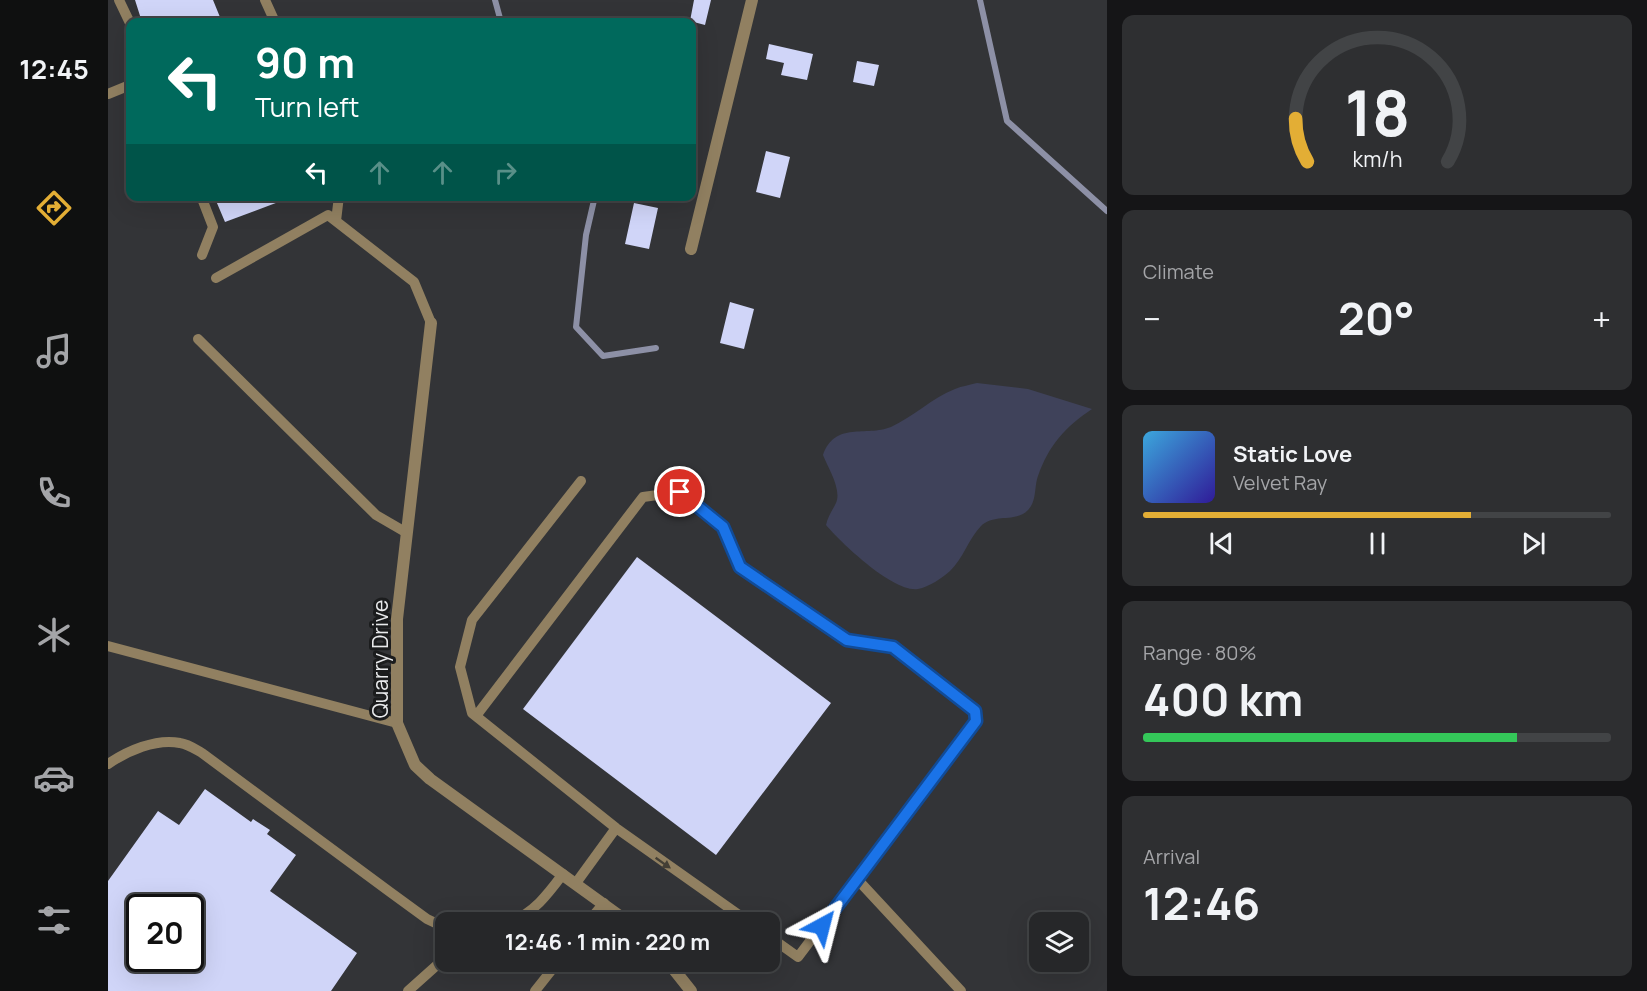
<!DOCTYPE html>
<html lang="en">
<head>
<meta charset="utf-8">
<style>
  body { margin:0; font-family:Manrope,sans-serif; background:#2e2f31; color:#f1f3f6; height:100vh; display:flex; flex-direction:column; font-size:22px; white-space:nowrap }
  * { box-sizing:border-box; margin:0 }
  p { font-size:20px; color:#a4a5a8 }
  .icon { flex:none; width:33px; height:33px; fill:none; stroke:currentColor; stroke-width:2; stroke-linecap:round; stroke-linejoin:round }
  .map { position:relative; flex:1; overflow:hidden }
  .details { display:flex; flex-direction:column; gap:15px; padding:15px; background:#151517; width:540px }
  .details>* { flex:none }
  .guide { position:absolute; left:18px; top:18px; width:570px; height:183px; border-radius:12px; box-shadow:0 6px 24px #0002,0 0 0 2px #424446; background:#00695c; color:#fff; overflow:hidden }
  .controls { position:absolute; left:921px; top:912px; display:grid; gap:12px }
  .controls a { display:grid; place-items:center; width:60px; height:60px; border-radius:12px; background:#262729; box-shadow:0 6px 24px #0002,0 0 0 2px #424446; font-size:30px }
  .speed { position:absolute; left:18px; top:894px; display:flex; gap:12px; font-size:30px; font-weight:700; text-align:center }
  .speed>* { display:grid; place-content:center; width:78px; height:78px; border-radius:50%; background:#262729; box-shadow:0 6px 24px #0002,0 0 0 2px #424446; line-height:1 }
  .speed .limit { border:3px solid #111; border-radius:9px; background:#fff; color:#111 }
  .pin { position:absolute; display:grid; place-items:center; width:51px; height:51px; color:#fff; margin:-26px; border:3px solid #fff; border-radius:50%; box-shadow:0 2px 6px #0007 }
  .me { position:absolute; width:66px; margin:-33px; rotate:38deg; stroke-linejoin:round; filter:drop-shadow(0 0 4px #0008) }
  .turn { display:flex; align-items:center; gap:21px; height:126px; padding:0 30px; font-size:27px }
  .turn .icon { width:78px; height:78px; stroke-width:2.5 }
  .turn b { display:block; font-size:42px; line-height:51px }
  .lanes { display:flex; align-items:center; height:57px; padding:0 30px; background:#0003; justify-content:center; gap:30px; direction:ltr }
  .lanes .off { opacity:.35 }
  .big { font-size:45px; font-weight:700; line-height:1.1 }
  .details .card { flex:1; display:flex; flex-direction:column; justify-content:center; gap:9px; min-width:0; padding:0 21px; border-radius:12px; background:#2e2f31 }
  .details .dial { align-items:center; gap:0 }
  .dial svg { height:156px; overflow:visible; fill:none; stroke:#424446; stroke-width:7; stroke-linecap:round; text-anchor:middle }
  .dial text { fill:#f1f3f6; stroke:none }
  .song { display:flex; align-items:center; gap:18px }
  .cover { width:72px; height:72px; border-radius:9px; background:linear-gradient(135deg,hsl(200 70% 55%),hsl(250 70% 35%)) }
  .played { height:6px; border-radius:3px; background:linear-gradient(90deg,#e3ae35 70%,#424446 70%) }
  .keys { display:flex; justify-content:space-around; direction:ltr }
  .heat { display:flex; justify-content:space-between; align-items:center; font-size:33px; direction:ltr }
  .charge { height:9px; border-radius:4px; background:linear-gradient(90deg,#34c759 80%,#424446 0) }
  .trip { position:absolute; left:327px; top:912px; width:345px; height:60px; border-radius:12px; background:#262729; box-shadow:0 6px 24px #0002,0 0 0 2px #424446; font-weight:700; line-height:60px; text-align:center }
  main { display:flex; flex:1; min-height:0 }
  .tabs { display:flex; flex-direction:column; width:108px; justify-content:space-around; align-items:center; background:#0f1010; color:#a4a5a8 }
  .tabs .icon { width:42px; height:42px }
  .tabs .on { color:#e3ae35 }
  .tabs b { font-size:27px; color:#f1f3f6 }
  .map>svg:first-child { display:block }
  .green { fill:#3f425a }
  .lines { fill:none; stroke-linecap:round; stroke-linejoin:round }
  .stream { stroke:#8d90a6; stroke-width:6 }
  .building { fill:#d0d5f8; fill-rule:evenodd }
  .lane { stroke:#918061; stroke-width:10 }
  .street { stroke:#918061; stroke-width:12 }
  .oneway { fill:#443f35 }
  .route-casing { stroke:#114b97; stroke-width:15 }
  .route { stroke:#1a73e8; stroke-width:10 }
  .labels { text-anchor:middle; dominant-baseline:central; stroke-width:6; stroke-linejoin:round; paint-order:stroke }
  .street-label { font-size:21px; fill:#e9eaec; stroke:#1b1c1d }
</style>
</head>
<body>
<main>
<nav class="tabs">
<b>12:45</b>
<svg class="icon on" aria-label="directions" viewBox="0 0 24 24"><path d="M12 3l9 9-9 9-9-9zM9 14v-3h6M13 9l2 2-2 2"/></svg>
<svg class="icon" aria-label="music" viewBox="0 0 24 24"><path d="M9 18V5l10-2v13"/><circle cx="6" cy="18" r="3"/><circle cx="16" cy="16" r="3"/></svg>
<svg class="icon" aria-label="phone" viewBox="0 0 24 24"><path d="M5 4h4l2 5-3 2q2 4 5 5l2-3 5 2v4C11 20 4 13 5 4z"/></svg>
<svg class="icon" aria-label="climate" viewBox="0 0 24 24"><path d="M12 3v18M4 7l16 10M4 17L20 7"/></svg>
<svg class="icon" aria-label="car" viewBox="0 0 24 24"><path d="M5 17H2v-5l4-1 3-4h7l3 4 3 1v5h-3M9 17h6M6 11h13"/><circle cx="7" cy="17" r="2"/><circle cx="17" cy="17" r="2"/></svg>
<svg class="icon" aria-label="filters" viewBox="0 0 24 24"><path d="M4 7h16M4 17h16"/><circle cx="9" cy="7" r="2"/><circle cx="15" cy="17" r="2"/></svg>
</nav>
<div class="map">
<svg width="999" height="991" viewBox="0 0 999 991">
  <rect width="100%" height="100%" fill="#333437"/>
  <path class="green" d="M 869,383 L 920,389 L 984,409 C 957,427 941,445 930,476 C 926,487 929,501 920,510 C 908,523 886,513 873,526 C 861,538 855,559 842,571 C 834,578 821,587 810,589 C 786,593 733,543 718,525 C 720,516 724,511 728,503 C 734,489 720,468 715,455 C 727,421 758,437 783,427 C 805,417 824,398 847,389 C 854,386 862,385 869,383 Z"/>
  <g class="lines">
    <path class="stream" d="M 387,0 L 393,22
      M 872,0 L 899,121 L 999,211
      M 487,196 L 478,235 L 468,327 L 495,356 L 548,348"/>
  </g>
  <path class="building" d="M 27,0 L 105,0 L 114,22 L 34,22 Z
    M 586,0 L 603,0 L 597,25 L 582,21 Z
    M 661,44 L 705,54 L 699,80 L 673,75 L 676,63 L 658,59 Z
    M 749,61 L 771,65 L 766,86 L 745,82 Z
    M 658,151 L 682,157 L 672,198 L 648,192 Z
    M 106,196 L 181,196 L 181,198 L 117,222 Z
    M 526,203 L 550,208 L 541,249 L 517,244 Z
    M 622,302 L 646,309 L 636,349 L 612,343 Z
    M 529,557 L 723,703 L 608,855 L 415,709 Z
    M 97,789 L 143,822 L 145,819 L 162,830 L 159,834 L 188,855 L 162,891 L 249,953 L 223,991 L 0,991 L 0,881 L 50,811 L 71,825 ZM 32,908 L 82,908 L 82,958 L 32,958 Z"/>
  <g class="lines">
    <path class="lane" d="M 11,0 L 22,23
      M 157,0 L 167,22
      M 0,94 L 22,85
      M 93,196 L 105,227 L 94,255
      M 228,221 L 231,196
      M 108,278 L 220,215 L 306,282 L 323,323
      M 90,339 L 268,515 L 299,533
      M 473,481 L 364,620 L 352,667 L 364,713 L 508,828 L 641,922
      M 0,646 L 289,723
      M 368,716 L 535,497 L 572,492 L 615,527 L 632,567 L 739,640 L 785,647 L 867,711 L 868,721 L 690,957 L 662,937
      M 0,764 C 19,751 48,738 72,743 C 80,744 87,749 94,753 L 282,892 L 319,919 L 338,928
      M 750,880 L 853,991
      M 468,883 L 508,828
      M 402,922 C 426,913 440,894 455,874
      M 480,922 L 496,903
      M 300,991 L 338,957
      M 427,991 L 450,962"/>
    <path class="street" d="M 583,249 L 644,0
      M 323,323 L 289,619 L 289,723 L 307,765 L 322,779 L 520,922
      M 560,962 L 583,991"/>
  </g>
  <defs><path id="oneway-solid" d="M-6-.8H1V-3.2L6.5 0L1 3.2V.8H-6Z" transform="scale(1.5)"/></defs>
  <use class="oneway" href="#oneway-solid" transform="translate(555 863) rotate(35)"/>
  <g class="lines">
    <g class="route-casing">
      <path id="route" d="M 572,492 L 615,527 L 632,567 L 739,640 L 785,647 L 867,711 L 868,721 L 714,926"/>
    </g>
    <use href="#route" class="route"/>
  </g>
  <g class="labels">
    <g class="street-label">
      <text transform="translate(272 659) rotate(-90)">Quarry Drive</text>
    </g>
  </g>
</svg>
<div class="controls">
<a><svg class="icon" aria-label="layers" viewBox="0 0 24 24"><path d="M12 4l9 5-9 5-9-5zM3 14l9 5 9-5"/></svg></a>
</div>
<div class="speed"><div class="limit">20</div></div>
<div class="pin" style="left:572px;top:492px;background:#d93025"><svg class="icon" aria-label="arrive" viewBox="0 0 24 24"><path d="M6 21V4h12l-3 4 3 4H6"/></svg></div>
<svg class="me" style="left:714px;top:926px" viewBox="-20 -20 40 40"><path d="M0-17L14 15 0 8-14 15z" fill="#1a73e8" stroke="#fff" stroke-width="4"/></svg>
<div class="trip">12:46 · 1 min · 220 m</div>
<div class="guide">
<div class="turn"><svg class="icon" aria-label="left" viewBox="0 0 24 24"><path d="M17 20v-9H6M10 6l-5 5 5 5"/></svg><div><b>90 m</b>Turn left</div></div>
<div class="lanes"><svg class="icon" aria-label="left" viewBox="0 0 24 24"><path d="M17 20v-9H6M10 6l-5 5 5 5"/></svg><svg class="icon off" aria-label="ahead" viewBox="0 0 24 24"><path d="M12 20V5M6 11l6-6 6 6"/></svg><svg class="icon off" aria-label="ahead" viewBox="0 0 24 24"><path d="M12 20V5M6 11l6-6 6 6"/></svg><svg class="icon off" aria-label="right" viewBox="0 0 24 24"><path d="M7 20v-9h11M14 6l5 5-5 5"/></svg></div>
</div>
</div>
<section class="details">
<div class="card dial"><svg viewBox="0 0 100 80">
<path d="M14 69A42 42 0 1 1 86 69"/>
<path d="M14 69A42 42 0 0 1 8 47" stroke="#e3ae35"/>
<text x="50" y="56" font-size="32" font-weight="700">18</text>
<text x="50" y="72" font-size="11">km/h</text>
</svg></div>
<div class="card"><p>Climate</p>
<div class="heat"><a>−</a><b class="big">20°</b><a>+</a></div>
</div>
<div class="card">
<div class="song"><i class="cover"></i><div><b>Static Love</b><p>Velvet Ray</p></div></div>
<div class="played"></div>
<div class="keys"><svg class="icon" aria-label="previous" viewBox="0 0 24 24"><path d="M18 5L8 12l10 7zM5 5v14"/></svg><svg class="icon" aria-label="pause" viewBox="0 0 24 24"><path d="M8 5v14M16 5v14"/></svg><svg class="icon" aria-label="next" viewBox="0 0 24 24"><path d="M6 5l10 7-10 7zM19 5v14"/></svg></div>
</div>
<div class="card"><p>Range · 80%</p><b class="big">400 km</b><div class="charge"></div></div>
<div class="card"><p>Arrival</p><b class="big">12:46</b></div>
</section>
</main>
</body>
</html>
